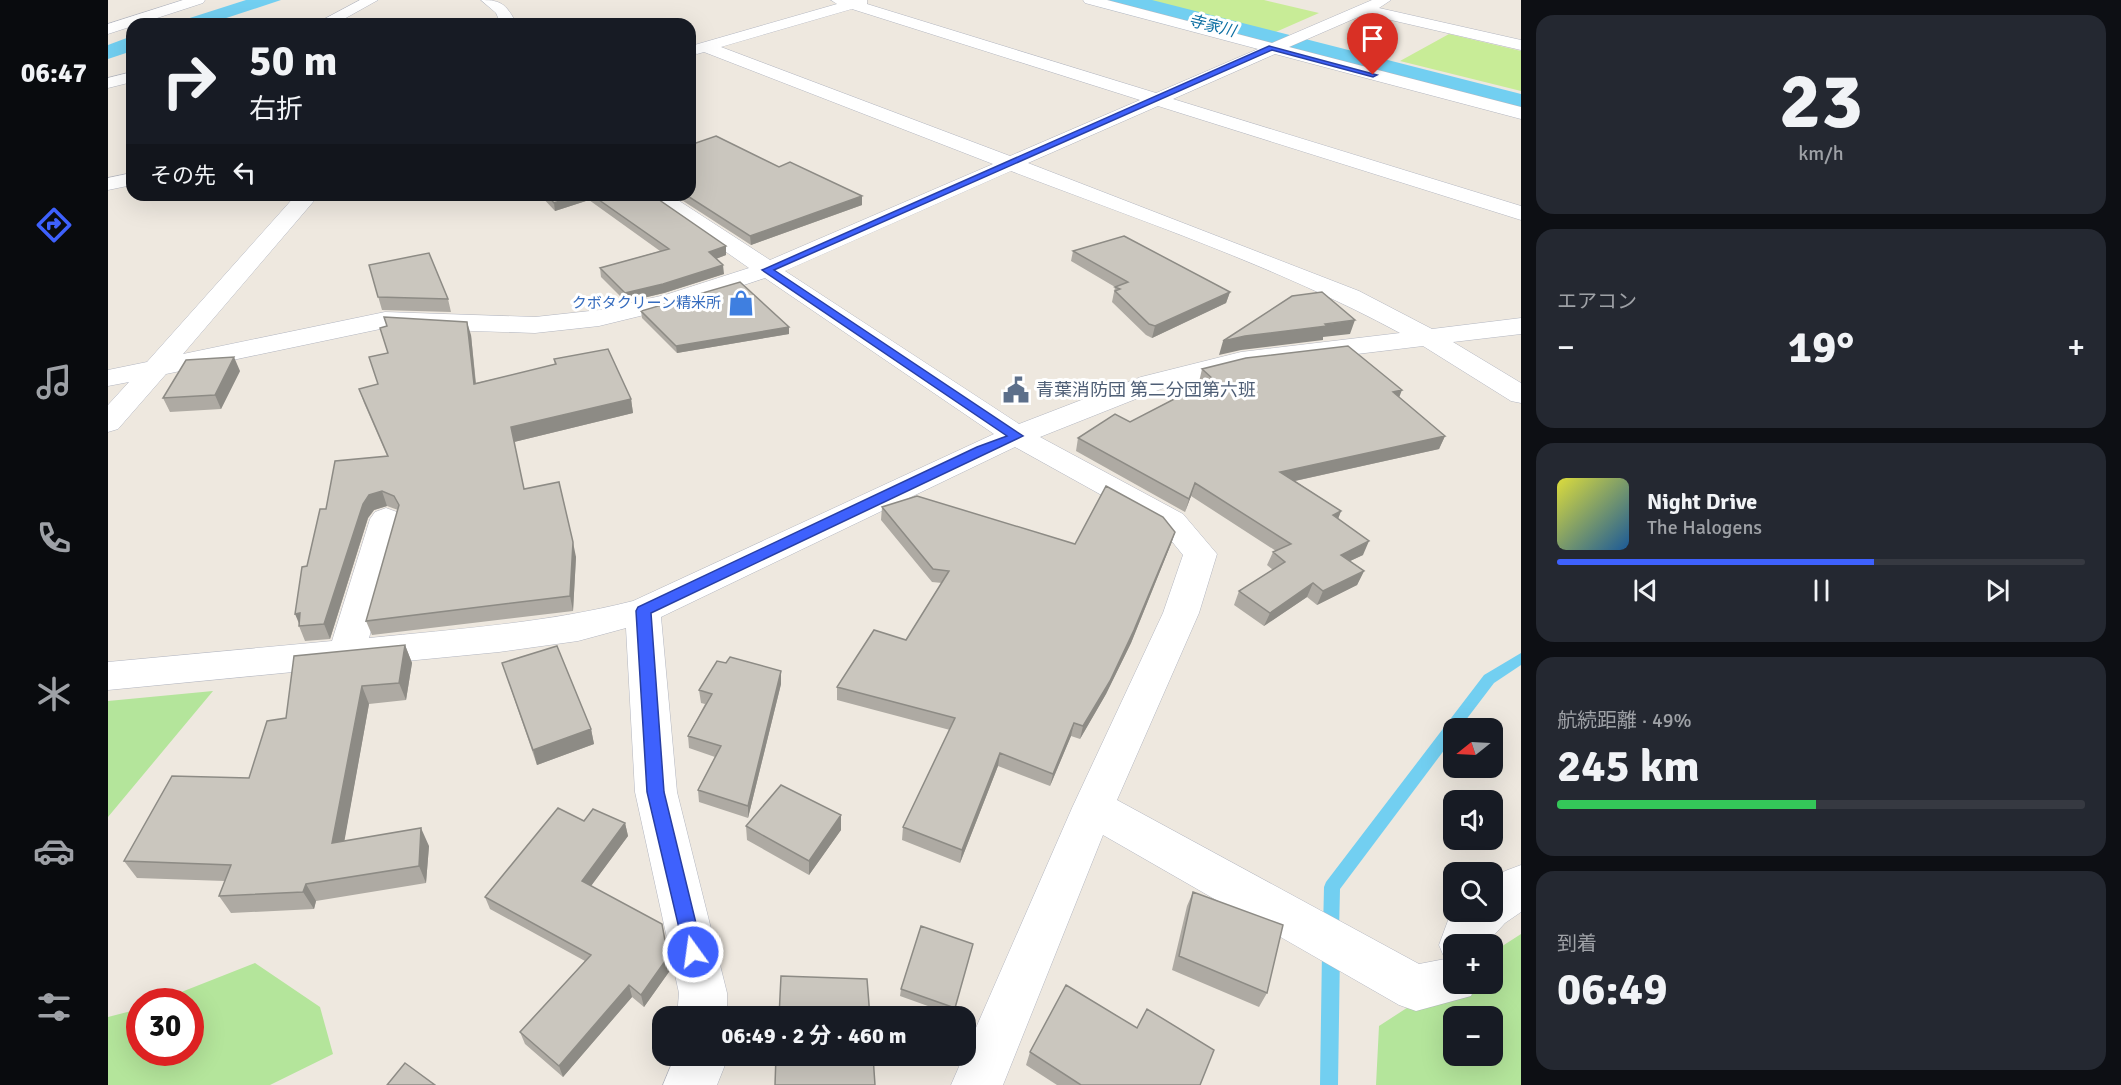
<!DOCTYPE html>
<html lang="ja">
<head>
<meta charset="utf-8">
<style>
  body { margin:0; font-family:Signika,"Noto Sans JP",sans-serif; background:#242831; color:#f1f3f6; height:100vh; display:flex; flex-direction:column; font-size:22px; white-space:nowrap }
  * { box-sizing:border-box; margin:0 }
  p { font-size:20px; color:#9ea1a6 }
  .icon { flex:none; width:33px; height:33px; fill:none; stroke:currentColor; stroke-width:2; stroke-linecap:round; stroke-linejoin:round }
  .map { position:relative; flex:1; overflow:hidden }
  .details { display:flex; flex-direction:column; gap:15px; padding:15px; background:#0d0f14; width:600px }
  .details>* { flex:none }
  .guide { position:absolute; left:18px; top:18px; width:570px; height:183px; border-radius:18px; box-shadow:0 6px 24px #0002; background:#171b24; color:#f1f3f6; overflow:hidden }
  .needle { width:39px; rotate:252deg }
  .controls { position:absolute; left:1335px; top:718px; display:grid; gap:12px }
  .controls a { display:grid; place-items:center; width:60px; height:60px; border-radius:12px; background:#171b24; box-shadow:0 6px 24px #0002; font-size:30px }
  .speed { position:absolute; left:18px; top:988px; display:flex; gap:12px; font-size:30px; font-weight:700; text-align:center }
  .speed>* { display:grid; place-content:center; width:78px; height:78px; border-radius:50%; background:#171b24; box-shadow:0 6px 24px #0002; line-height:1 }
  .speed .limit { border:9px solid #d22; background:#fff; color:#111 }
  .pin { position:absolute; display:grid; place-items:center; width:51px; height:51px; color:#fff; margin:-62px -26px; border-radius:50% 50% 50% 0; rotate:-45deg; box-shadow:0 0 6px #0007 }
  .pin .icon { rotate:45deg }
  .me { position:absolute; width:66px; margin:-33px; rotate:346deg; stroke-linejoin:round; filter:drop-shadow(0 0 4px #0008) }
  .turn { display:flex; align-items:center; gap:21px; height:126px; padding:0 24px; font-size:27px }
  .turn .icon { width:78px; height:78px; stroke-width:2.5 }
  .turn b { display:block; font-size:42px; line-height:51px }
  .then { display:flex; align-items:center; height:57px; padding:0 24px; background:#0003; gap:12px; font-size:22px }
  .big { font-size:45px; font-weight:700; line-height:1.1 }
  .details .widget { flex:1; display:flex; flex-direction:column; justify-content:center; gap:9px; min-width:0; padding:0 21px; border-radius:18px; background:#242831 }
  .details .dial { align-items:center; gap:0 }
  .dial b { font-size:78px; line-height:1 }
  .song { display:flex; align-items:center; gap:18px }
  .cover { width:72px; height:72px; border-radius:9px; background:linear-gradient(135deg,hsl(60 70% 55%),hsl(210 70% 35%)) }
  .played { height:6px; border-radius:3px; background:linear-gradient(90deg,#3e61fd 60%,#363941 60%) }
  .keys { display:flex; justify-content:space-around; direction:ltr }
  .heat { display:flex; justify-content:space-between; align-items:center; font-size:33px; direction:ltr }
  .charge { height:9px; border-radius:4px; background:linear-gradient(90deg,#34c759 49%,#363941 0) }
  .trip { position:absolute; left:544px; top:1006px; width:324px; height:60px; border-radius:18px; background:#171b24; box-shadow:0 6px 24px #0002; font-weight:700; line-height:60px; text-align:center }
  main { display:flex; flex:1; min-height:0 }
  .dock { display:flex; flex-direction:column; width:108px; justify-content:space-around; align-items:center; background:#090b0e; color:#9ea1a6 }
  .dock .icon { width:42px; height:42px }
  .dock .active { color:#3e61fd }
  .dock b { font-size:27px; color:#f1f3f6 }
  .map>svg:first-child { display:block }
  .green { fill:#b4e59b; fill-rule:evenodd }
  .pitch { fill:#c8ec97 }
  .water { fill:#72cff1 }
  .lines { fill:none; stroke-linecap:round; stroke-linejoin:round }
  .stream { fill:#72cff1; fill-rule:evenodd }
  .river { fill:#72cff1; fill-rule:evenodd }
  .minor-casing { stroke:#b3b6c0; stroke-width:1 }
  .minor { fill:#fff; fill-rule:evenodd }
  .wall { fill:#aeaaa3 }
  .shaded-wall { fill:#8d8b85 }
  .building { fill:#cac6be; stroke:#8d8b85; stroke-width:1.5 }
  .route { fill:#3e61fd; stroke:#283fa4; stroke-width:1.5 }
  .labels { text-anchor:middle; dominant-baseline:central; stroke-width:6; stroke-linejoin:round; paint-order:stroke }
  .far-shop-label { font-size:15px; fill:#366cbe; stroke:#fff; text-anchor:end }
  .far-water-label { font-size:16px; font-style:italic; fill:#0b6ea2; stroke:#fff }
  .service-label { font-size:18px; fill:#4e5e75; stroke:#fff; text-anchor:start }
</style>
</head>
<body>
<main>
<nav class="dock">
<b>06:47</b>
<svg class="icon active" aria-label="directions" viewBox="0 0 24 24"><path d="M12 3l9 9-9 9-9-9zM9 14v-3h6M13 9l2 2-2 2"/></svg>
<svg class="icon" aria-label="music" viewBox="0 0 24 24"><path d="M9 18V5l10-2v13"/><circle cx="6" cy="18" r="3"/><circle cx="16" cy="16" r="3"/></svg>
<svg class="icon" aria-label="phone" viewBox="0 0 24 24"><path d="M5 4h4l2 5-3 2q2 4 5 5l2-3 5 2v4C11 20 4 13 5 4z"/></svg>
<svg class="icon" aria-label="climate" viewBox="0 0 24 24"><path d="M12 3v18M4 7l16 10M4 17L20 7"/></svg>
<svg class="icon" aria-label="car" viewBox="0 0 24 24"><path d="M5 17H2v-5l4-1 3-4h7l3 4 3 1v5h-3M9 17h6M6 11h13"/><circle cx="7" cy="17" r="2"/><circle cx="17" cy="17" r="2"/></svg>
<svg class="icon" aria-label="filters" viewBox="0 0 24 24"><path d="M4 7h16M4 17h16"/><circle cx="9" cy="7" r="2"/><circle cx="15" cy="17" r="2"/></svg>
</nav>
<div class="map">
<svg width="1413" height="1085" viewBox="0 0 1413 1085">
  <rect width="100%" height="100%" fill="#eee8df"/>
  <path class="green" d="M 105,691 L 0,817 L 0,701 Z
    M 1413,934 L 1413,1085 L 1268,1085 L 1271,1026 L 1345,978 L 1346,984 L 1384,984 L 1385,952 ZM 1346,1017 L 1384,1017 L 1384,1056 L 1346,1056 Z
    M 147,963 L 212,1007 L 225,1054 L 162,1085 L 0,1085 L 0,1017 L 31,1009 L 32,1053 L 82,1053 L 82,1002 L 48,1002 Z"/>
  <path class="pitch" d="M 1025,0 L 1156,0 L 1211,13 L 1161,35 Z
    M 1341,34 L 1413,51 L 1413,91 L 1292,61 Z"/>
  <path class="water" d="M 138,0 L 173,0 L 100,24 L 63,24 Z
    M 24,36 L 24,51 L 0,59 L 0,45 Z"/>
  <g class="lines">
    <path class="stream" d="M 1413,653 L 1413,665 L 1386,683 L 1351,729 L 1346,729 L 1346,737 L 1232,889 L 1231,931 L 1229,937 L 1223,939 L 1217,937 L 1215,931 L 1216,887 L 1218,882 L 1376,675 Z
      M 1223,943 L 1229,945 L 1232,951 L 1230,1085 L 1212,1085 L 1214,951 L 1217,945 Z"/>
    <path class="river" d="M 987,0 L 1044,0 L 1413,94 L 1413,118 L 992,7 Z"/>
    <g class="minor-casing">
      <path id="minor" d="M 75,0 L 97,0 L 95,3 L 0,34 L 0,24 Z
        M 252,0 L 270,0 L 227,24 L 207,24 Z
        M 373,0 C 395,0 398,5 409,24 L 393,24 L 388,13 Z
        M 723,0 L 759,0 L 759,4 L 1048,93 L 1150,49 L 977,3 L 975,0 L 999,0 L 1164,43 L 1264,0 L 1283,0 L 1271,8 L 1413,40 L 1413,50 L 1257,14 L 1181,47 L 1413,107 L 1413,119 L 1167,54 L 1065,99 L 1413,206 L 1413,220 L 1050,106 L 920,163 L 1251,291 L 1324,329 L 1413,318 L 1413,334 L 1345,342 L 1413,383 L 1413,403 L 1403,401 L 1315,346 L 1134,368 L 1053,389 L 932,437 L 1075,514 L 1109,554 L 1091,613 L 1009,800 L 1311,964 L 1337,959 L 1331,945 L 1342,915 L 1346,912 L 1384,912 L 1384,880 L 1397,871 L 1413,865 L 1413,912 L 1397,923 L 1377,945 L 1346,945 L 1346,984 L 1368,984 L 1363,996 L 1308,1011 L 1291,1005 L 995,835 L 895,1085 L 843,1085 L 964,808 L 1055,613 L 1075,555 L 1053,528 L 907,447 L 553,617 L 569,792 L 619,993 L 619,1017 L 569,1017 L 571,993 L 527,792 L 518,628 L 470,641 L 391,652 L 0,690 L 0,662 L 224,641 L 262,519 L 267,512 L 278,508 L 289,512 L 294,519 L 261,638 C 350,629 438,623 525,601 L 886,434 L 657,278 L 573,306 L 491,326 L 427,333 L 277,328 L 58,374 L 10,429 L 0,432 L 0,405 L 21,382 L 0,386 L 0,370 L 39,362 L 188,195 L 211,195 L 75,354 L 277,312 L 427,317 L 491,310 L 557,295 L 641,268 L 537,195 L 562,195 L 662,260 L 885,164 L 596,52 L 589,54 L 582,51 L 583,46 L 729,4 ZM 744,9 L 1032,100 L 902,156 L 613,47 ZM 903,171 C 1034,221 1168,266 1292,333 L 1133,352 L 1033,377 L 911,424 L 677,271 Z
        M 24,72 L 24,82 L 0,88 L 0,78 Z
        M 24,173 L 24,185 L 0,190 L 0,178 Z
        M 567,1056 L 617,1056 L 617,1065 L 609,1085 L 555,1085 Z"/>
    </g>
    <use href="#minor" class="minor"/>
  </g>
  <path class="wall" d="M 671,167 L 754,196 L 754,205 L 643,245 L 566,195 L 582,195 Z
    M 432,195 L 544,195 L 618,246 L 618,255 L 608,259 L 616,274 L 556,293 L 518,302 L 493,277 L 492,268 L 552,251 L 481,200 L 447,211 Z
    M 965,251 L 1122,292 L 1118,303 L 1044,338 L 1038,335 L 1004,302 L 1007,287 L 963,261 Z
    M 261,265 L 340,299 L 343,312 L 274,310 Z
    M 533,311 L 681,327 L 681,334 L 569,353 L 534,318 Z
    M 363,335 L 368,383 L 447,365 L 446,359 L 523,399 L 525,413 L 406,442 L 416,488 L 468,557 L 465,611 L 264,635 L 258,621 L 290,510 L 279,506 L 266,510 L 260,518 L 222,639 L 197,641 L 191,626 L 199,566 L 218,509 L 279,456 L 256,403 L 251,389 L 270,384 L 261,357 Z
    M 1094,369 L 1291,397 L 1337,436 L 1331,449 L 1187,481 L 1233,511 L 1230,519 L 1255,555 L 1242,561 L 1256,571 L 1249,585 L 1209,605 L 1199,597 L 1156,626 L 1126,605 L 1131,591 L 1165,570 L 1159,565 L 1165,552 L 1168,551 L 1083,496 L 1077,512 L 968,451 L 970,438 L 1022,422 L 1094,384 L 1091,382 Z
    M 132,371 L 113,409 L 62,412 L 55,398 Z
    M 774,507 L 967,544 L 1067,532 L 1063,544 L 1023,643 L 998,694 L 972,739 L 963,736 L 942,786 L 890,766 L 852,863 L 794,840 L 795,827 L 842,730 L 729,700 L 729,687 L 798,640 L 834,583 L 824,582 L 773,520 Z
    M 297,645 L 304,663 L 298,700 L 261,704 L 236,841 L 321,846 L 318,883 L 208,901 L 206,909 L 123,913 L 111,896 L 117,881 L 29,878 L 16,861 L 141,778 L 178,718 Z
    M 394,663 L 483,729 L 486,744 L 429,765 Z
    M 618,663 L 673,671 L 673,684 L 640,818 L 591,802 L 590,790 L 607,757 L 581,748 L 580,736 L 597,704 L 593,703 L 591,690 Z
    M 476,821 L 517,823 L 520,836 L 483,886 L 563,969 L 536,1007 L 524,997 L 455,1077 L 417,1044 L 412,1032 L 477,961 L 382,909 L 377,897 Z
    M 638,826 L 733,830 L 701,875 L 639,840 Z
    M 1085,892 L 1159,993 L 1151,1007 L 1064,970 L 1079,906 Z
    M 863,951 L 845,1015 L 792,996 L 793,989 Z
    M 922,1052 L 1092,1085 L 949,1085 L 918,1065 Z"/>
  <path class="shaded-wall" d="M 469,195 L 480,195 L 481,200 L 447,211 L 446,203 Z
    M 754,196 L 754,205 L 643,245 L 642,236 Z
    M 618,246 L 618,255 L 602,261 L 601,252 Z
    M 615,265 L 616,274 L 556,293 L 518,302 L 517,293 Z
    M 1122,292 L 1118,303 L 1044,338 L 1047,326 Z
    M 1247,320 L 1242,334 L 1215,337 L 1215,340 L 1133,350 L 1111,355 L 1115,341 L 1137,336 Z
    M 359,322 L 363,335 L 369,398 L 366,384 Z
    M 681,327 L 681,334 L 569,353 L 568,346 Z
    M 126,357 L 132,371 L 113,409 L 107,395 Z
    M 1294,390 L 1289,403 L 1285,392 Z
    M 523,399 L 525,413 L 406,442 L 403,427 Z
    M 1337,436 L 1331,449 L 1168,485 L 1172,472 Z
    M 1087,483 L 1083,496 L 1077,512 L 1081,499 Z
    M 274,491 L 279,506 L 266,510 L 260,518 L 222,639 L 216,624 L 255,504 L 261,495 Z
    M 1233,511 L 1228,524 L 1225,515 Z
    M 1067,532 L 1063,544 L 1023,643 L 998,694 L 972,739 L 975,726 Z
    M 1261,541 L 1255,555 L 1227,568 L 1233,555 Z
    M 465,542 L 468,557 L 465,611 L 462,596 Z
    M 1256,571 L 1249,585 L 1209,605 L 1215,591 Z
    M 1205,583 L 1199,597 L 1156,626 L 1162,613 Z
    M 192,613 L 192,626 L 187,614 Z
    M 297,645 L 304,663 L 298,700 L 291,683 Z
    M 673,671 L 673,684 L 640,818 L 640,806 Z
    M 254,686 L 261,704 L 233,860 L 224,843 Z
    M 966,723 L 963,736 L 942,786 L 945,774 Z
    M 483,729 L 486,744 L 429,765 L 425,750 Z
    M 892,753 L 890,766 L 852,863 L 854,850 Z
    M 733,815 L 733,830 L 701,875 L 701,861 Z
    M 517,823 L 520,836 L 477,894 L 474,881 Z
    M 313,828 L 321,846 L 318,883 L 311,866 Z
    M 198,884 L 208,901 L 206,909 L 195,892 Z
    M 560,957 L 563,969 L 536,1007 L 533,995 Z
    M 521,985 L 524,997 L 455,1077 L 451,1066 Z"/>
  <path class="building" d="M 608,136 L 671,167 L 682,162 L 754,196 L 642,236 L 578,195 L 582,195 L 582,145 Z
    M 439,195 L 469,195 L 446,203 Z
    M 484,195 L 544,195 L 618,246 L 601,252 L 615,265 L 555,284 L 517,293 L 492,268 L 561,249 Z
    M 1016,236 L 1122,292 L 1047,326 L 1041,324 L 1007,291 L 1012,289 L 1007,287 L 1020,282 L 965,251 Z
    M 321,253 L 340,299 L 270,297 L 261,265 Z
    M 632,282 L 681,327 L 568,346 L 533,311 Z
    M 1214,292 L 1247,320 L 1217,324 L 1219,326 L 1137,336 L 1115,341 L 1184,296 Z
    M 276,317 L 359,322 L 366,384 L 448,364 L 446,359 L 500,349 L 523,399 L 403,427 L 416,489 L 451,482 L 465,542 L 462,596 L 258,621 L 291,505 L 286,496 L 274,491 L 261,495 L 255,504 L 216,624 L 191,626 L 192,613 L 187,614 L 194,567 L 199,566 L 212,509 L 218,509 L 227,461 L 280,456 L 251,389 L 270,384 L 261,357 L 280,353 L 272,328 L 279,326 Z
    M 1240,346 L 1294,390 L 1285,392 L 1337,436 L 1172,472 L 1233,511 L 1225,515 L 1261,541 L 1233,555 L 1256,571 L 1215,591 L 1205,583 L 1162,613 L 1131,591 L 1177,562 L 1165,552 L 1183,544 L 1087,483 L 1081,499 L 970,438 L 1007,414 L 1022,422 L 1105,379 L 1094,369 L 1138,358 Z
    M 126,357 L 107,395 L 55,398 L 78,360 Z
    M 998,486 L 1055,517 L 1067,532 L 1026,630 L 1002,681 L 975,726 L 966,723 L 945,774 L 892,753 L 854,850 L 795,827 L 847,718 L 729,687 L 766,630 L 798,640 L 841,571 L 825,569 L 774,507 L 809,496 L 967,544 Z
    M 297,645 L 291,683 L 254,686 L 224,843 L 313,828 L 311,866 L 198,884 L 195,892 L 111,896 L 123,865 L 16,861 L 64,776 L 141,778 L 159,721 L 178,718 L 186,656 Z
    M 449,646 L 483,729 L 425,750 L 394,663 Z
    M 622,657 L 673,671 L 640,806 L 590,790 L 613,746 L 580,736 L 604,694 L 591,690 L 609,661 L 618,663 Z
    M 673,785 L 733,815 L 701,861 L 638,826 Z
    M 450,808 L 476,821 L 485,809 L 517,823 L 474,881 L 554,924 L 560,957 L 533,995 L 521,985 L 451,1066 L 412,1032 L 483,955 L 377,897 Z
    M 1085,892 L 1175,925 L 1159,993 L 1071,956 Z
    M 813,926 L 865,944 L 847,1008 L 793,989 Z
    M 673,976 L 759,979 L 762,1017 L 671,1017 Z
    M 958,985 L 1029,1028 L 1039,1009 L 1106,1050 L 1092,1085 L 973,1085 L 922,1052 Z
    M 668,1056 L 765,1056 L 767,1085 L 667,1085 Z
    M 297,1063 L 327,1085 L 279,1085 Z"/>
  <path class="route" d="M 1161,46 L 1269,75 L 1265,77 L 1164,50 L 666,270 L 915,436 L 543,613 L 556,792 L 595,952 L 592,958 L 585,961 L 578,958 L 539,792 L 528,611 L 530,607 L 869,447 L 899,436 L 654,270 Z"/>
  <defs>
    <g id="shop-bare" transform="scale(2.07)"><path d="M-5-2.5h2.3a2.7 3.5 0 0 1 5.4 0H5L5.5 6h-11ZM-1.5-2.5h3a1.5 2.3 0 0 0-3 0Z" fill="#3f7fe0" stroke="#fff" stroke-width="2.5" paint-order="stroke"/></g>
    <g id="civic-bare" transform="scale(2.07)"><path d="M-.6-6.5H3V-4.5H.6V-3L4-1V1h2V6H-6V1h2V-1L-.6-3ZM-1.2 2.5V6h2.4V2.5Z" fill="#5c6f8a" stroke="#fff" stroke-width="2.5" paint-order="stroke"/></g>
  </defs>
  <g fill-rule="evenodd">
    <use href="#shop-bare" x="633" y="303"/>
    <use href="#civic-bare" x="908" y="390"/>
  </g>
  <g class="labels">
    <g class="far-shop-label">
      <text x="613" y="303">クボタクリーン精米所</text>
    </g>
    <g class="far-water-label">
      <text transform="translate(1104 26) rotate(14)">寺家川</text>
    </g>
    <g class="service-label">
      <text x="928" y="390">青葉消防団 第二分団第六班</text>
    </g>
  </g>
</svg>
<div class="controls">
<a><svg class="needle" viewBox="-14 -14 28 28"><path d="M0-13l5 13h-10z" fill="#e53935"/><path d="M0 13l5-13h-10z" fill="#9ea1a6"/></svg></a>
<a><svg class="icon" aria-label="sound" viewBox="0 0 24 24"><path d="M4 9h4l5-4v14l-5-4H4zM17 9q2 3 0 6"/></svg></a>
<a><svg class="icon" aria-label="search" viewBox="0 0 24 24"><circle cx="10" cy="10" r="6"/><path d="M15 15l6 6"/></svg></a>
<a>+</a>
<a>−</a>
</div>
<div class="speed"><div class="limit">30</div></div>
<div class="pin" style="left:1265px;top:75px;background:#d93025"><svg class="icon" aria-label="arrive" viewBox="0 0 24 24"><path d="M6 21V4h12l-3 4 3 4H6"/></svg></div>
<svg class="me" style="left:585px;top:952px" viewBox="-20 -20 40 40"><circle r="17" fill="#3e61fd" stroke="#fff" stroke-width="3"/><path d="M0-11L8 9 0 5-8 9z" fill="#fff"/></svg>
<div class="trip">06:49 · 2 分 · 460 m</div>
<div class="guide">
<div class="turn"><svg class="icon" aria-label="right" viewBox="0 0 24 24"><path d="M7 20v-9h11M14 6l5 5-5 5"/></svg><div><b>50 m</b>右折</div></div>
<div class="then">その先<svg class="icon" aria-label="left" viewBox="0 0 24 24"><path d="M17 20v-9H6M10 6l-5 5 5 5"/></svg></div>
</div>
</div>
<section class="details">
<div class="widget dial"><b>23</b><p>km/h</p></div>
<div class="widget"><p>エアコン</p>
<div class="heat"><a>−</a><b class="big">19°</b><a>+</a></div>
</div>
<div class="widget">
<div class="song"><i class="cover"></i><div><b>Night Drive</b><p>The Halogens</p></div></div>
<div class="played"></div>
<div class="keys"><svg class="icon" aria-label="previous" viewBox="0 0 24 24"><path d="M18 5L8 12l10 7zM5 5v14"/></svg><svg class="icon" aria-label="pause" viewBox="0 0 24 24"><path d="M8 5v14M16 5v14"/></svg><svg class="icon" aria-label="next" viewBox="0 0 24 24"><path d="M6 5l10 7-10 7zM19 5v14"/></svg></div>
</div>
<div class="widget"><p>航続距離 · 49%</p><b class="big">245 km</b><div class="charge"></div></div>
<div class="widget"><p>到着</p><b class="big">06:49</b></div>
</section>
</main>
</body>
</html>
